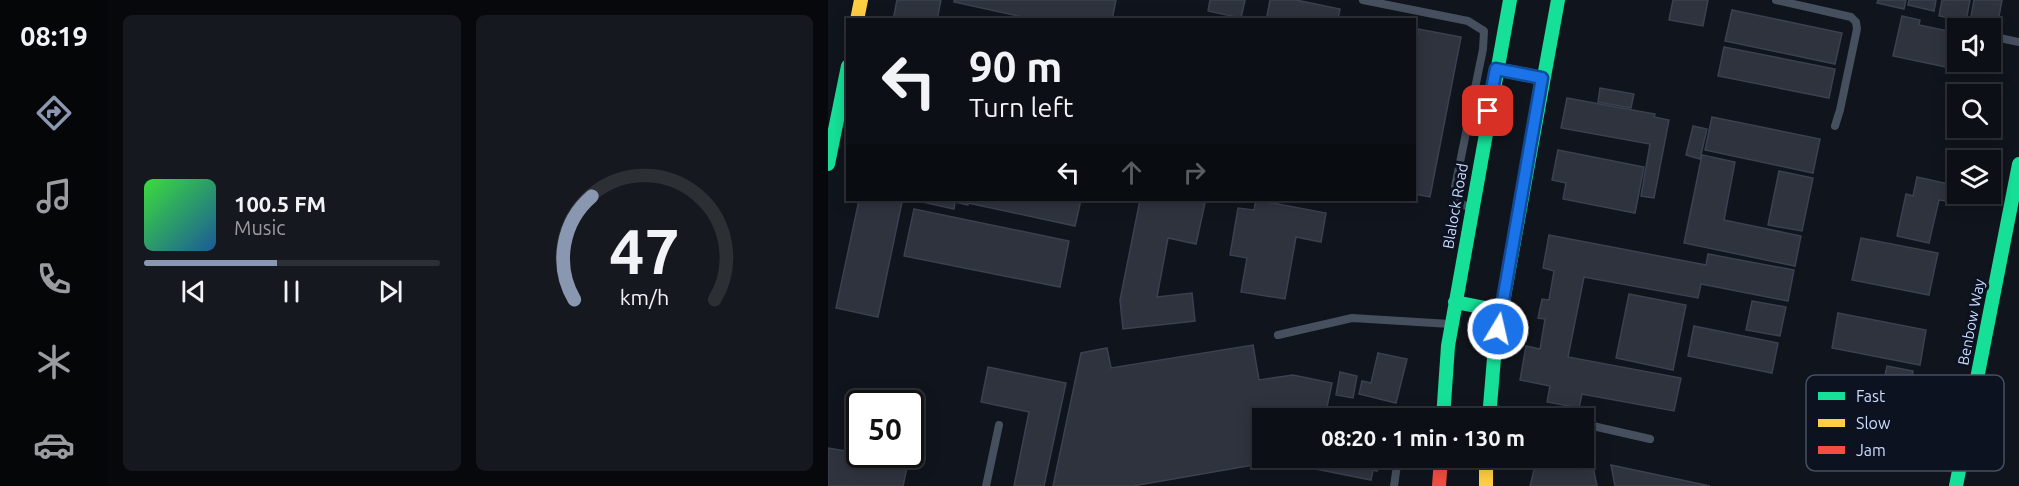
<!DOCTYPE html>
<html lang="en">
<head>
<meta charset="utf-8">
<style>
  body { margin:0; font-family:Ubuntu,sans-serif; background:#15181e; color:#f1f3f6; height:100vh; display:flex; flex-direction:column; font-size:22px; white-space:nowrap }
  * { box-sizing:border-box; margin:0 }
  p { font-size:20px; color:#9a9ca0 }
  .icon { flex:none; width:33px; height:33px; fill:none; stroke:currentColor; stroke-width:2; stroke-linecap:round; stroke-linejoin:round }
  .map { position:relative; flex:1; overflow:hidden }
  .sheet { display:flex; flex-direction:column; gap:15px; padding:15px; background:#07080c; width:720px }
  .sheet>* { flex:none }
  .top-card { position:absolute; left:18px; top:18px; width:570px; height:183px; border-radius:0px; box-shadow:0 3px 15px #0003,0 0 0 2px #2c2f34; background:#0c0f15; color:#f1f3f6; overflow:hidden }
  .buttons { position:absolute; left:1119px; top:18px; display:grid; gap:12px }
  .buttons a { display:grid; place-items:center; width:54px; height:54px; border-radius:0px; background:#0c0f15; box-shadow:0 3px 15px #0003,0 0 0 2px #2c2f34; font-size:30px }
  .speed { position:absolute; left:18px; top:390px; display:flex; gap:12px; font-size:30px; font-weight:700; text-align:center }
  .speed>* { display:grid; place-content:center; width:78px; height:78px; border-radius:50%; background:#0c0f15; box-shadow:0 3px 15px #0003,0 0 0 2px #2c2f34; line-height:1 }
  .speed .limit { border:3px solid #111; border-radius:9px; background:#fff; color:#111 }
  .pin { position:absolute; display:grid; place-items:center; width:51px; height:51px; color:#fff; margin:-26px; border-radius:12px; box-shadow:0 3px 9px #0006 }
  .me { position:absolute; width:66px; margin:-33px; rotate:9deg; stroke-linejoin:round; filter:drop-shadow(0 0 4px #0008) }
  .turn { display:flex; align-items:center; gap:21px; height:126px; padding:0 24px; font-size:27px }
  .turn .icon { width:78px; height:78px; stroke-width:2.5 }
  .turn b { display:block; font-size:42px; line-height:51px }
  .lanes { display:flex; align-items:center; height:57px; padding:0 24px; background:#0003; justify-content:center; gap:30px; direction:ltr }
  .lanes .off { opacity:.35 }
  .sheet .card { flex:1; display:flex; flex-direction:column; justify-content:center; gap:9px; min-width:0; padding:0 21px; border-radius:9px; background:#15181e }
  .sheet .dial { align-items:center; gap:0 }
  .dial svg { height:156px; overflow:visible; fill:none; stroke:#2c2f34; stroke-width:7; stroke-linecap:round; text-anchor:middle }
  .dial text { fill:#f1f3f6; stroke:none }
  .song { display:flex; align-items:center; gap:18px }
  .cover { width:72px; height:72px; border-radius:9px; background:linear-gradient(135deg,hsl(120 70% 55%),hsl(210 70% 35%)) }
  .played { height:6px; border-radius:3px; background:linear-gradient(90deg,#8a97b0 45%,#2c2f34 45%) }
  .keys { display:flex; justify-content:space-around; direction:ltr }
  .sheet .tiles { flex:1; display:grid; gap:15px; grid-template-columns:repeat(2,1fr) }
  .trip { position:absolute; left:424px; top:408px; width:342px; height:60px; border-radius:0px; background:#0c0f15; box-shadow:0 3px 15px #0003,0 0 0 2px #2c2f34; font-weight:600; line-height:60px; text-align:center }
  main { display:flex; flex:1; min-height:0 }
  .tabs { display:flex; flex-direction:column; width:108px; justify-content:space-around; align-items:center; background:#050608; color:#9a9ca0 }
  .tabs .icon { width:42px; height:42px }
  .tabs .on { color:#8a97b0 }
  .tabs b { font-size:27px; color:#f1f3f6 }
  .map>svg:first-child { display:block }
  .building { fill:#2e333e; stroke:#3a4150; stroke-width:1.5 }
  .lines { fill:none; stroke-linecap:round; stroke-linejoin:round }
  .lane { stroke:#454f5d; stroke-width:8 }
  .fast { stroke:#16e098; stroke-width:14 }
  .slow { stroke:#ffcf43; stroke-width:14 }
  .jam { stroke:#f24e42; stroke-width:14 }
  .route-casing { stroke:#114b97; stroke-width:15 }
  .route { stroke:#1a73e8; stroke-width:10 }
  .labels { text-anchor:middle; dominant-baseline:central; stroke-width:6; stroke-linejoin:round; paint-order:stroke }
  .street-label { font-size:15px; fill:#cbddff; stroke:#0c1220 }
  .key { fill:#0c1220; stroke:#454f63; stroke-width:1.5 }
  .key-label { font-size:16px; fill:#cbddff }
</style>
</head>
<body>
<main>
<nav class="tabs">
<b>08:19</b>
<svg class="icon on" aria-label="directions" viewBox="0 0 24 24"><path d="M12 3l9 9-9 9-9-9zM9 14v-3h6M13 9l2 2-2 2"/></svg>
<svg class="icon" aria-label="music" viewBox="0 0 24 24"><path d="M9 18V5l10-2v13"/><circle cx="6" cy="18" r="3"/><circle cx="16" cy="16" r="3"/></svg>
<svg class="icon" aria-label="phone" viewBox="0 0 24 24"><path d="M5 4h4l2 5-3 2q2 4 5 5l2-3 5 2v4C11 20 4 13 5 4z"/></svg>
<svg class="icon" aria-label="climate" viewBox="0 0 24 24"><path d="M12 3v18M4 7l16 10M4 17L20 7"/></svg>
<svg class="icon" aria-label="car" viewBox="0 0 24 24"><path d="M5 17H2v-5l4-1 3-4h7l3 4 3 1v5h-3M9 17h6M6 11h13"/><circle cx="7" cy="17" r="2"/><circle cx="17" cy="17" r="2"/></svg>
</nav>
<section class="sheet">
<div class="tiles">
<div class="card">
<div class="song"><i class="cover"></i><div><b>100.5 FM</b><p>Music</p></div></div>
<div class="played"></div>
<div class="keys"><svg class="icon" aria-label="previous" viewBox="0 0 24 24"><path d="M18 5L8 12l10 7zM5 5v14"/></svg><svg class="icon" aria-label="pause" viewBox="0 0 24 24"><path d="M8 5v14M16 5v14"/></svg><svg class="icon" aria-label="next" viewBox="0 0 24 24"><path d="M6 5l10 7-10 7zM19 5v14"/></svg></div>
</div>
<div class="card dial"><svg viewBox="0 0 100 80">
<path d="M14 69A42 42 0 1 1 86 69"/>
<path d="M14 69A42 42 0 0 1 23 16" stroke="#8a97b0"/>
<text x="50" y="56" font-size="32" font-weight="700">47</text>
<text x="50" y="72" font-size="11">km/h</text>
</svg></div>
</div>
</section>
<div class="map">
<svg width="1191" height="486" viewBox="0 0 1191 486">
  <rect width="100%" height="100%" fill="#10141c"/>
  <path class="building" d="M 69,0 L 113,0 L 109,20 L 65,20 Z
    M 126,0 L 288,0 L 284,20 L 208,20 L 126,2 Z
    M 382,0 L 417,0 L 413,18 L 380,11 Z
    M 442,0 L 468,0 L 512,9 L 510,20 L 454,20 L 439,16 Z
    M 845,0 L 880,0 L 875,26 L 841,20 Z
    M 1050,0 L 1078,0 L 1076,9 L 1049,3 Z
    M 1081,0 L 1108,0 L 1106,11 L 1080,5 Z
    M 1114,0 L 1142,0 L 1138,21 L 1111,16 Z
    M 1146,0 L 1174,0 L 1169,27 L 1142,22 Z
    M 904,10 L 1014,33 L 1007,64 L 897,41 Z
    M 1074,16 L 1092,20 L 1091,25 L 1130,33 L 1130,62 L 1139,62 L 1137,71 L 1065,56 Z
    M 590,29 L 633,37 L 602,197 L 586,194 L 586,33 L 590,34 Z
    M 896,47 L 1007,69 L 1001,98 L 890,76 Z
    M 772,88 L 806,94 L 803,108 L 770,102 Z
    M 739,98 L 827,114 L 826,117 L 841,120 L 826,198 L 813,196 L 822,144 L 733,128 Z
    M 884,117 L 992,139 L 985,173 L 877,150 Z
    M 865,126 L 879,129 L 872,159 L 858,155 Z
    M 730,150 L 816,167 L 807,213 L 735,199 L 738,183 L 724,180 Z
    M 874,155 L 907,162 L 896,220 L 973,236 L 967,266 L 856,243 Z
    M 951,171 L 985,178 L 974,231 L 940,225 Z
    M 1089,177 L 1121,184 L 1118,201 L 1111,200 L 1101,243 L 1069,236 L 1078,194 L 1085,196 Z
    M 31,200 L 63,200 L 74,202 L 50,317 L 8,308 Z
    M 86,200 L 253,200 L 247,226 L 140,203 L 140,205 L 127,202 L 126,209 Z
    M 312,200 L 361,200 L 377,203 L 368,244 L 340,238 L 329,297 L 364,293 L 367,321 L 295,329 L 292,300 Z
    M 428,200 L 498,213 L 493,242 L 468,237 L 457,299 L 413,292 L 419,258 L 402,255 L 410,208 L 426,210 Z
    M 86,209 L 241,241 L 232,287 L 76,256 Z
    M 721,235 L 878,265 L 880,254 L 966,270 L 960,301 L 873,284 L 870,298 L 756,277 L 740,357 L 853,378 L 846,411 L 754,394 L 751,408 L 719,402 L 722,386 L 692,380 L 698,346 L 712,349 L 717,319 L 710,318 L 714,299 L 721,300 L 726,271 L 715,268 Z
    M 1033,238 L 1110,253 L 1101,295 L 1024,280 Z
    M 801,294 L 858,305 L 845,370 L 788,358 Z
    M 924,301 L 958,307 L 952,336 L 918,330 Z
    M 1010,313 L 1098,330 L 1092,365 L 1004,348 Z
    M 866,326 L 950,343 L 944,373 L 860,356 Z
    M 425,345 L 431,380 L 465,375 L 504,383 L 499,407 L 534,414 L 535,408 L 561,413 L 560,418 L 435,418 L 435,458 L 552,458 L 549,471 L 545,470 L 543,480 L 448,461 L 305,486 L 225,486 L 253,353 L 279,348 L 283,368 Z
    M 550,353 L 579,359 L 568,403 L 531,394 L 534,381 L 543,383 Z
    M 1059,366 L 1085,371 L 1074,427 L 1048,422 Z
    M 160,367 L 238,383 L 216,486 L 186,486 L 201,412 L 153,402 Z
    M 512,372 L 529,376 L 525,398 L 508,395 Z
    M 32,439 L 32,454 L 82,454 L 75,486 L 0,486 L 0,448 L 29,453 Z
    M 709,458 L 744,458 L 764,462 L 769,486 L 702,486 Z
    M 783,465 L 882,486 L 787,486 Z"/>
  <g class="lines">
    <path class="lane" d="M 535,0 L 640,21 L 656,31 L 655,49 L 627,187 L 632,203 L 642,208
      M 948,0 L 1023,17 L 1028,22 L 1029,29 L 1012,110 L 1007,126
      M 1162,36 L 1191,42
      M 450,335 L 524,318 L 622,324
      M 664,409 L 708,414 L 730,418
      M 756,424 L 822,439
      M 158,486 L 171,425
      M 566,486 L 570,458"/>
    <path class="fast" d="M 668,69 L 714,78
      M 0,164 L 20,66
      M 627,302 L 673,311
      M 615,418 L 620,346 L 682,0
      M 661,418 L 667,346 L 730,0
      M 1128,486 L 1191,164"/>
    <path class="slow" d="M 29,20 L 33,0
      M 658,458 L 658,486"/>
    <path class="jam" d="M 611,486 L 613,458"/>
  </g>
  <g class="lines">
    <g class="route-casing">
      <path id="route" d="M 660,111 L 668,69 L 714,78 L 670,329"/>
    </g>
    <use href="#route" class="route"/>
  </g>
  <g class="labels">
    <g class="street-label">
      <text transform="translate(627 206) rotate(-80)">Blalock Road</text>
      <text transform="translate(1143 322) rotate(-79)">Benbow Way</text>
    </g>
  </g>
  <rect x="978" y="375" width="198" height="96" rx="9" class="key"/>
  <rect x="990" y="392" width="27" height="8" fill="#16e098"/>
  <rect x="990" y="419" width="27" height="8" fill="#ffcf43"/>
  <rect x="990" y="446" width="27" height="8" fill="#f24e42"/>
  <g class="key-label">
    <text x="1028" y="402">Fast</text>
    <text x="1028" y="429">Slow</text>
    <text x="1028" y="456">Jam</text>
  </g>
</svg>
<div class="buttons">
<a><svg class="icon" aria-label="sound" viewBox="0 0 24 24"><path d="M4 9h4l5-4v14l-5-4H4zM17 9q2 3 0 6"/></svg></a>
<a><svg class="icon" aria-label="search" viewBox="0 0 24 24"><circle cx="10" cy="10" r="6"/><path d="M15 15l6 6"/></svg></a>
<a><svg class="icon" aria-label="layers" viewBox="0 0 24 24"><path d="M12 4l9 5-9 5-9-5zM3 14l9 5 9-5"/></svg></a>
</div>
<div class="speed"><div class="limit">50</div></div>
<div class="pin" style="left:660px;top:111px;background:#d93025"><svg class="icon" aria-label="arrive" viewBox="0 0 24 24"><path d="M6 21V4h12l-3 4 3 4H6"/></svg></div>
<svg class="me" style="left:670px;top:329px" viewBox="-20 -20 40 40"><circle r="17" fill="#1a73e8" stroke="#fff" stroke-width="3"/><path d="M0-11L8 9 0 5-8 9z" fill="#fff"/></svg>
<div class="trip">08:20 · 1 min · 130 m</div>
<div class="top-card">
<div class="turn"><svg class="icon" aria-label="left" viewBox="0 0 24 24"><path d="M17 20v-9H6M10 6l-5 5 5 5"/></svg><div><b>90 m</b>Turn left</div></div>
<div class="lanes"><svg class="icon" aria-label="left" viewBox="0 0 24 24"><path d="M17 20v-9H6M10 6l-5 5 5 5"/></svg><svg class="icon off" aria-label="ahead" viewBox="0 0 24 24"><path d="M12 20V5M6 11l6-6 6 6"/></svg><svg class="icon off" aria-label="right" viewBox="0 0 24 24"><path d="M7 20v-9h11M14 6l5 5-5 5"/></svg></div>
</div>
</div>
</main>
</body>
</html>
